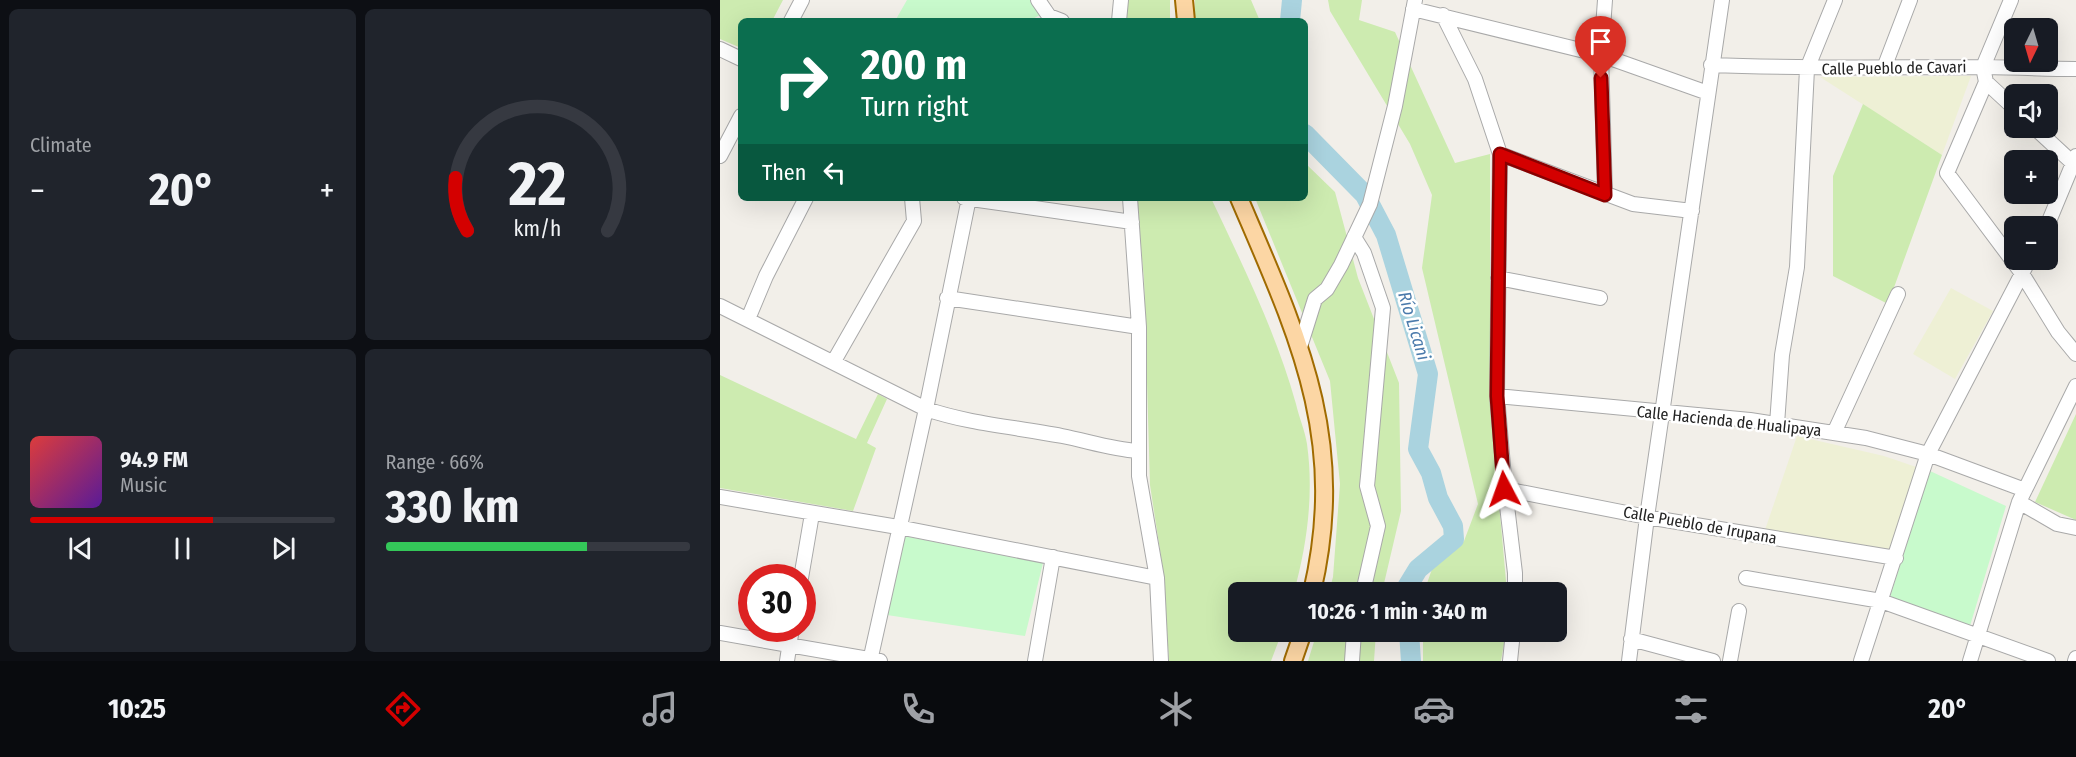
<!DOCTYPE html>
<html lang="en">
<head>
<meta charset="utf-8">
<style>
  body { margin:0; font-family:"Fira Sans Condensed",sans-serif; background:#20242c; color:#f1f3f6; height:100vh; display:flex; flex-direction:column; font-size:22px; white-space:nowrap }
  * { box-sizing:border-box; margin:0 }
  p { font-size:20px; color:#9ea1a6 }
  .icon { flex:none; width:33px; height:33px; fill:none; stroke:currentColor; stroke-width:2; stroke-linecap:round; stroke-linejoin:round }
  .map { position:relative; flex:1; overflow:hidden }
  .sheet { display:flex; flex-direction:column; gap:9px; padding:9px; background:#0d0f14; width:720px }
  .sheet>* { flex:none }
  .hud { position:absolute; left:18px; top:18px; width:570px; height:183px; border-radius:9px; box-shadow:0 6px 24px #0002; background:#0b6e4f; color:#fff; overflow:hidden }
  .needle { width:39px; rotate:185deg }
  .buttons { position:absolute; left:1284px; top:18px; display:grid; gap:12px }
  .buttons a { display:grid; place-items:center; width:54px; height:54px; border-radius:9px; background:#171b24; box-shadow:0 6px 24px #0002; font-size:30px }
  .speed { position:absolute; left:18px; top:564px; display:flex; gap:12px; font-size:30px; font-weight:700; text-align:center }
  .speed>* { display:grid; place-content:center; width:78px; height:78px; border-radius:50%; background:#171b24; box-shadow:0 6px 24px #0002; line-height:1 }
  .speed .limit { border:9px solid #d22; background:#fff; color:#111 }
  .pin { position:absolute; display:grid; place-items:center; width:51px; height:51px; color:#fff; margin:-62px -26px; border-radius:50% 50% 50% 0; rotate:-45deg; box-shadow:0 0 6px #0007 }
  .pin .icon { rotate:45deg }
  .me { position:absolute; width:66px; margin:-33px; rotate:356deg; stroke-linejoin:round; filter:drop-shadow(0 0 4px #0008) }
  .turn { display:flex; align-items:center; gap:21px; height:126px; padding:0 24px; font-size:27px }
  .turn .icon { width:78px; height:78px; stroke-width:2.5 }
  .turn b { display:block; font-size:42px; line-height:51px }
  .then { display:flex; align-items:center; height:57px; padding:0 24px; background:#0003; gap:12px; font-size:22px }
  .big { font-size:45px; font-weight:700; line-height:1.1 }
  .sheet .tile { flex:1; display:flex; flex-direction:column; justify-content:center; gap:9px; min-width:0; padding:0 21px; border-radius:9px; background:#20242c }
  .sheet .dial { align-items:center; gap:0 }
  .dial svg { height:156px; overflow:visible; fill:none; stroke:#363941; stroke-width:7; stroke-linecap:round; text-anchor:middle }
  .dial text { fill:#f1f3f6; stroke:none }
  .song { display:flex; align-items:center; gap:18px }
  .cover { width:72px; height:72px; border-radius:9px; background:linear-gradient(135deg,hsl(0 70% 55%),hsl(270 70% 35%)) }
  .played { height:6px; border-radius:3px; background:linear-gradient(90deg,#d40000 60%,#363941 60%) }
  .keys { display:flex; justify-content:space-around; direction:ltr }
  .heat { display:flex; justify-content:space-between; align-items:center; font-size:33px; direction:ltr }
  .charge { height:9px; border-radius:4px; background:linear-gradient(90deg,#34c759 66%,#363941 0) }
  .sheet .tiles { flex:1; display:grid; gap:9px; grid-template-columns:repeat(2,1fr) }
  .trip { position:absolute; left:508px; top:582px; width:339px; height:60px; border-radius:9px; background:#171b24; box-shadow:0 6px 24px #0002; font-weight:700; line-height:60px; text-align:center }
  .dock { display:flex; height:96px; justify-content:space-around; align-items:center; background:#090b0e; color:#9ea1a6 }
  .dock .icon { width:42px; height:42px }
  .dock .current { color:#d40000 }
  .dock b { font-size:27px; color:#f1f3f6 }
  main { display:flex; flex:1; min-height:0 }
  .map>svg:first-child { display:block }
  .farmland { fill:#eef0d5 }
  .grass { fill:#cdebb0 }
  .park { fill:#c8facc }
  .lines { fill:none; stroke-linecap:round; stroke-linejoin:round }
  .river { stroke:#aad3df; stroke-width:20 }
  .minor-casing { stroke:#a9a9a9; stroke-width:16 }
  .major-casing { stroke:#a06b00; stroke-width:20 }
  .minor { stroke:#fff; stroke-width:14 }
  .major { stroke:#fcd6a4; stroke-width:16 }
  .route-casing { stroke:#8a0000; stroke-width:15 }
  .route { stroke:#d40000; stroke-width:10 }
  .labels { text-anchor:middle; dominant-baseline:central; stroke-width:5; stroke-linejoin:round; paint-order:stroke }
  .street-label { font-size:16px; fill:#222; stroke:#fff }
  .water-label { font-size:18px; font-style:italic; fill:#4a7aab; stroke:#fff }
</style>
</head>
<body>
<main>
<section class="sheet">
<div class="tiles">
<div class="tile"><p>Climate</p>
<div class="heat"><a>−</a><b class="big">20°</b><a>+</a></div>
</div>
<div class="tile dial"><svg viewBox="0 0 100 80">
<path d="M14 69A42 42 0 1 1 86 69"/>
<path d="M14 69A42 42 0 0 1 8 42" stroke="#d40000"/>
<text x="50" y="56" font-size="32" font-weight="700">22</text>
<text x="50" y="72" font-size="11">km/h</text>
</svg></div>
<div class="tile">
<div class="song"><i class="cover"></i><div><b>94.9 FM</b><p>Music</p></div></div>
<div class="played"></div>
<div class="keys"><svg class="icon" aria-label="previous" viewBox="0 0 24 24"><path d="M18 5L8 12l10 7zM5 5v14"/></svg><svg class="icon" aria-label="pause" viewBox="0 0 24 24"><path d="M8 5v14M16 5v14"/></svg><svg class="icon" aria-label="next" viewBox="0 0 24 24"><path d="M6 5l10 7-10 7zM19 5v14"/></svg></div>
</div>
<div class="tile"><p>Range · 66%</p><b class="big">330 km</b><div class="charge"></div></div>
</div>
</section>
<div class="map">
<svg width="1356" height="661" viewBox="0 0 1356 661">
  <rect width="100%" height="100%" fill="#f2efe9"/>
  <path class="farmland" d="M 1251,76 L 1222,155 L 1100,77 Z
    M 1231,288 L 1273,311 L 1235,379 L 1193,354 Z
    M 1077,436 L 1164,456 L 1202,469 L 1172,550 L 1045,530 Z"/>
  <path class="grass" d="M 0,0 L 63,0 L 52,21 L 21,21 L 21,48 L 0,39 Z
    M 407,0 L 450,0 L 450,21 L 406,21 Z
    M 475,0 L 531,0 L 540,21 L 474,21 Z
    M 608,0 L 642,0 L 639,20 L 675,32 L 735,163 L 770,154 L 770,404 L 787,592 L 704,592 L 712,569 L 744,541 L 758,504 L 702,268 L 712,195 L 690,144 L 610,11 Z
    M 1143,104 L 1222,155 L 1168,304 L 1113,276 L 1113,176 Z
    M 585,163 L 615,192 L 638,278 L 679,383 L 681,511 L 662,592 L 609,592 L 613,577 L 620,484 L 610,381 L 535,198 L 585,198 Z
    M 416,198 L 491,198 C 523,266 556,332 576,404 C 579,417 585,431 587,444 C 594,494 587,545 574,592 L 519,592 L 519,632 L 562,632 L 551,661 L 449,661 L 443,570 L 430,485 L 424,279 Z
    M 0,375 L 136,439 L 158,394 L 167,399 L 147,443 L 156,448 L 133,511 L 0,488 Z
    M 1356,414 L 1356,520 L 1315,502 Z
    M 597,632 L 656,632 L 654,661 L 588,661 Z
    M 703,632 L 786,632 L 781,661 L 703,661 Z"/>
  <path class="park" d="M 187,0 L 310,0 L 320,15 L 309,21 L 175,21 Z
    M 1210,471 L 1286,506 L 1250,626 L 1170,597 Z
    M 184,536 L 323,563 L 305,636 L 167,615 Z"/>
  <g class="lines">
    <path class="river" d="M 570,21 L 572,0
      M 585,134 L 645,195 L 666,235 L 708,374 L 698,449 L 711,473 L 718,498 L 733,526 L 734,539 L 698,569 L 684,592
      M 689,632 L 691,661"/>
    <g class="minor-casing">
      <path id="minor" d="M 318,0 L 329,16 L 342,21
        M 885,0 L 881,55 L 885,194
        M 1291,0 L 1263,67 L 1266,82 L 1227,173 L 1301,272 L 1338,332 L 1356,354
        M 693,9 L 881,55 L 988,93
        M 723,15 L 755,79 L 780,154 L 777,396 L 785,489 L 795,573 L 795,592
        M 71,21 L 82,0
        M 399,21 L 401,0
        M 0,49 L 21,59
        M 991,65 C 1081,69 1170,67 1260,67 C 1292,67 1324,69 1356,69
        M 1164,68 L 1190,0
        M 1266,82 L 1294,108
        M 1315,128 L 1356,166
        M 780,154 L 913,204 L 972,211
        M 0,156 L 21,116
        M 244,198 L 412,222
        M 410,198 L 419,327 L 419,476 L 437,578 L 441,661
        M 1327,226 L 1356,156
        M 634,237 L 644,253 L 663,308 L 648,476 L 647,486 L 658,526 L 643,592
        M 778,278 L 880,298
        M 227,298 L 419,327
        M 0,306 L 206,409 C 250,424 296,427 342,436 C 368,441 391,449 418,451
        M 28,319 L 46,276 L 86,198
        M 580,347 L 595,299 L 607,289 L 621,265 L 650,204 L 675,106 L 695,0
        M 114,361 L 194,221 L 192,198
        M 777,396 L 1030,420 L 1146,438 L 1208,454 L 1305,490
        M 1057,424 L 1062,355 L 1077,267 L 1087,69 L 1115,0
        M 1114,433 L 1178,294
        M 785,489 L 927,517 L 1176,558
        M 0,497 L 178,527 L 437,578
        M 1299,502 L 1337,524 L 1356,528
        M 81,578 L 92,514
        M 1026,578 L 1161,601 L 1328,661
        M 0,633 L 160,661
        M 911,639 L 993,661
        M 67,661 L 72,628
        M 150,661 L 206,409 L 249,198
        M 315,661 L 333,557
        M 632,661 L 634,632
        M 790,661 L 793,632
        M 909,661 L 927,517 L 1002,0
        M 1010,661 L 1019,611
        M 1141,661 L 1208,454 L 1309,260
        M 1250,661 L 1299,502 L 1356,386
        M 1355,661 L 1356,658"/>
    </g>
    <g class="major-casing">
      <path id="major" d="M 464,0 L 466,21
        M 519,198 C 578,336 628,438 592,592
        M 573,661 L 583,632"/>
    </g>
    <use href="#minor" class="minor"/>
    <use href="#major" class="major"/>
  </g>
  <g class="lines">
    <g class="route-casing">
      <path id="route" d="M 784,489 L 777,396 L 780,154 L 885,195 L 881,78"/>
    </g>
    <use href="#route" class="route"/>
  </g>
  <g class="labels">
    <g class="street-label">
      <text transform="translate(1174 68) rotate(-1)">Calle Pueblo de Cavari</text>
      <text transform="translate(1009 421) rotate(6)">Calle Hacienda de Hualipaya</text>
      <text transform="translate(980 525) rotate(10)">Calle Pueblo de Irupana</text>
    </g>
    <g class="water-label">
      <text transform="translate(694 326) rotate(73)">Río Licani</text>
    </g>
  </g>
</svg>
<div class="buttons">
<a><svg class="needle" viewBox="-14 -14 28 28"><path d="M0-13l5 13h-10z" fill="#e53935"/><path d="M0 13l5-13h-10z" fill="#9ea1a6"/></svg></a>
<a><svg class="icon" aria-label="sound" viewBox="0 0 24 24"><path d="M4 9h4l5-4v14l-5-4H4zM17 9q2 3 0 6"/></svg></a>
<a>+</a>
<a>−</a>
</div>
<div class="speed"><div class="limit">30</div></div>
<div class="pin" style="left:881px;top:78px;background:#d93025"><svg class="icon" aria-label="arrive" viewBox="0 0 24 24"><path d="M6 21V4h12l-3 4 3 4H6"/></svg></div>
<svg class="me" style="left:784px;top:489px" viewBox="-20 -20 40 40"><path d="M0-17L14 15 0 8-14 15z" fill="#d40000" stroke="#fff" stroke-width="4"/></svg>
<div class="trip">10:26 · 1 min · 340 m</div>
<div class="hud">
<div class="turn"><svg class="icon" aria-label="right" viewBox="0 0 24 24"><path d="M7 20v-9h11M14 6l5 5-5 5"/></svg><div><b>200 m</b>Turn right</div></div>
<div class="then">Then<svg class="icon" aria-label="left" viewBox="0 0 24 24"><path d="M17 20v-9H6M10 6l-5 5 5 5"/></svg></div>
</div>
</div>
</main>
<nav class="dock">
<b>10:25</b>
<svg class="icon current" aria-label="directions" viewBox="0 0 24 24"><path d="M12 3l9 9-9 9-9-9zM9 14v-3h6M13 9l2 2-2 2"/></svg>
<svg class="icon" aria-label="music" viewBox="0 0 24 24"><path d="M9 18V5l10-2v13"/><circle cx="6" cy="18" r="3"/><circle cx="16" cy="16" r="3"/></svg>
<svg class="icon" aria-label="phone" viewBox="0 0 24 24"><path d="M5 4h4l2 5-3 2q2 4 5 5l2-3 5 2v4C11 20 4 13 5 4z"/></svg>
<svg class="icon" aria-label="climate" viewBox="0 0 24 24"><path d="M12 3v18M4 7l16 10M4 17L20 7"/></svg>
<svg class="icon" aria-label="car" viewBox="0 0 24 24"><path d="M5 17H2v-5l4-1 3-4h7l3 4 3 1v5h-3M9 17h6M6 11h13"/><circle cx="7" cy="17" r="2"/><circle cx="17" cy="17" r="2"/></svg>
<svg class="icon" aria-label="filters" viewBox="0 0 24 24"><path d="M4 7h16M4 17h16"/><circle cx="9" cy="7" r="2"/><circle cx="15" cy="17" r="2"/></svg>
<b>20°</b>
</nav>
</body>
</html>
